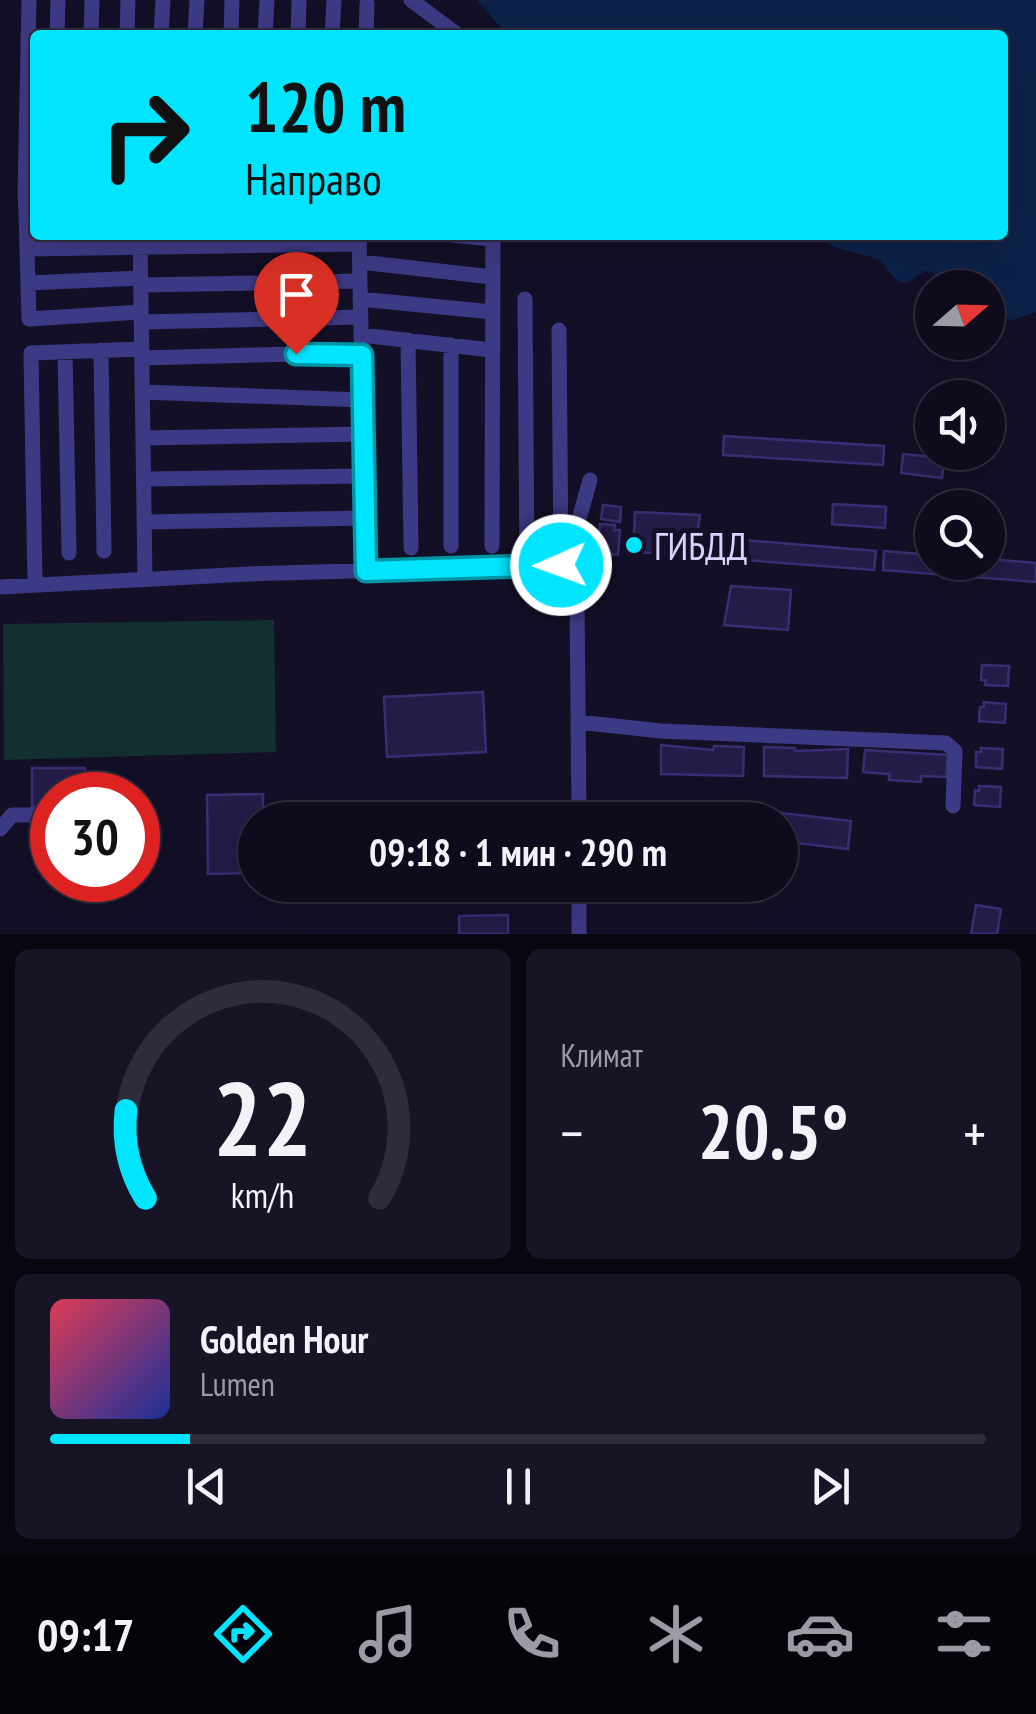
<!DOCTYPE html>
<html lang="ru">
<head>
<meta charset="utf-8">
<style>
  body { margin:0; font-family:"PT Sans Narrow",sans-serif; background:#171425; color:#f1f3f6; height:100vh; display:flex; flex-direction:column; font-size:38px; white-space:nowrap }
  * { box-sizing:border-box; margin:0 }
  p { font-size:32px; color:#9b9ba3 }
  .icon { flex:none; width:55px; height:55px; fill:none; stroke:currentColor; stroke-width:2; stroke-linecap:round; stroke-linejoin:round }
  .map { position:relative; height:934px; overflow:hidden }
  .panel { display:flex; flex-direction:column; gap:15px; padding:15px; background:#08060f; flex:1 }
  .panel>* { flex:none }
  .guide { position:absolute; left:30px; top:30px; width:978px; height:210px; border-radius:10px; box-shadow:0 10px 40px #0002,0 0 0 2px #2e2b3b; background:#00e5ff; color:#111; overflow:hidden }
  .needle { width:65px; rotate:70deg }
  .controls { position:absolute; left:915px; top:270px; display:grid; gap:20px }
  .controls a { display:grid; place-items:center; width:90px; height:90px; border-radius:50%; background:#0e0b1c; box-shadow:0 10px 40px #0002,0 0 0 2px #2e2b3b; font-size:50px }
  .speed { position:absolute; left:30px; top:772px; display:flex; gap:20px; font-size:50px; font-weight:700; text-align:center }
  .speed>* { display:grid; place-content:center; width:130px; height:130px; border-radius:50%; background:#0e0b1c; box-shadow:0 10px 40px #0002,0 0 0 2px #2e2b3b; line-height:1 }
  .speed .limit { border:15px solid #d22; background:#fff; color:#111 }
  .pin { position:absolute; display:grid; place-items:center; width:85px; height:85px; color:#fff; margin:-102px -42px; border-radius:50% 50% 50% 0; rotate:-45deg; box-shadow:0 0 10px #0007 }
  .pin .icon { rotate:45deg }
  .me { position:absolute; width:110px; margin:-55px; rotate:268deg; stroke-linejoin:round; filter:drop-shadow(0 0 8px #0008) }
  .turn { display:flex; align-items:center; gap:35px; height:210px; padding:0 50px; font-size:45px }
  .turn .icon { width:130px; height:130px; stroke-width:2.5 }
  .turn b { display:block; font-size:70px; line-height:85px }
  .big { font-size:75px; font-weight:600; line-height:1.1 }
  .panel .card { flex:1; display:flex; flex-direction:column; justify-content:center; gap:15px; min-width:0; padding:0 35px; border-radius:15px; background:#171425 }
  .panel .dial { align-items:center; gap:0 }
  .dial svg { height:260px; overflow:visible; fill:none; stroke:#2e2b3b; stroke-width:7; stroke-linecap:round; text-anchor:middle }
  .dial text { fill:#f1f3f6; stroke:none }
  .song { display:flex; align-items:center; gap:30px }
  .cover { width:120px; height:120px; border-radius:15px; background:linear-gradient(135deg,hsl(350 70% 55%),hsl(230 70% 35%)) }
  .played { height:10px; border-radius:5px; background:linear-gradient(90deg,#00e5ff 15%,#2e2b3b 15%) }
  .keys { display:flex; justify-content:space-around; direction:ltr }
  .heat { display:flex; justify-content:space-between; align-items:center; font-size:55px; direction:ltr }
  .panel .tiles { flex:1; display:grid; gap:15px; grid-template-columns:1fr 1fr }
  .card:last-child { grid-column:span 2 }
  .trip { position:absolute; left:238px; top:802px; width:560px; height:100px; border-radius:50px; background:#0e0b1c; box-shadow:0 10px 40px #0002,0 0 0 2px #2e2b3b; font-weight:600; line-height:100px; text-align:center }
  .tab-bar { display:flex; height:160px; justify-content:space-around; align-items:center; background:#06040b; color:#9b9ba3 }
  .tab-bar .icon { width:70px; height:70px }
  .tab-bar .on { color:#00e5ff }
  .tab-bar b { font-size:45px; color:#f1f3f6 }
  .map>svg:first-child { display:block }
  .green { fill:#12302f }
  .water { fill:#0c2248 }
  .building { fill:#241b47; stroke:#3b2d73; stroke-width:2.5 }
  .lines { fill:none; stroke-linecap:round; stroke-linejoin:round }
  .minor { stroke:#3d3a85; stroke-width:15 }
  .route-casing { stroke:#0095a6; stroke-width:25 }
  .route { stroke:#00e5ff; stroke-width:18 }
  .poi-dot { fill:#00e5ff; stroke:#130f26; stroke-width:4 }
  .labels { text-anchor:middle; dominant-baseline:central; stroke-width:10; stroke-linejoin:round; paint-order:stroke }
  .poi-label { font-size:38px; fill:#d9d4ff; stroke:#130f26; text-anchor:start }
</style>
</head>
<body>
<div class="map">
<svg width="1036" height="934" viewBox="0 0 1036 934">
  <rect width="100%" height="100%" fill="#130f26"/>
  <path class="green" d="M 274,620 L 276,752 L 4,760 L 3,624 Z"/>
  <path class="water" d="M 477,0 L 1036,0 L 1036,312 L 1009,321 L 998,294 L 988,291 L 988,288 L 977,287 L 925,271 L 906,284 L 895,279 L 881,260 L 834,247 L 814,235 L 1002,235 L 1002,35 L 507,35 Z"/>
  <path class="building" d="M 724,436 L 884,446 L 883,465 L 723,455 Z
    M 903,454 L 944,458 L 942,478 L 901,473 Z
    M 833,504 L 886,507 L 885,528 L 832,524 Z
    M 603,505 L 621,507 L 620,522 L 601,519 Z
    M 635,512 L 700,515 L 694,555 L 633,552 Z
    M 600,524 L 615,525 L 614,530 L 620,530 L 618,555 L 597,553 Z
    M 719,538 L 876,551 L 874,570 L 717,558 Z
    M 884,551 L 932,555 L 932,562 L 988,562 L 988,559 L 1036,563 L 1036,582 L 883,570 Z
    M 731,586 L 791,590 L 788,630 L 724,625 Z
    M 982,665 L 1009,666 L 1008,686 L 985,685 L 986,680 L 981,680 Z
    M 483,692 L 486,752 L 387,757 L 384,697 Z
    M 984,702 L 1006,704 L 1005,723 L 979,721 L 980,707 L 984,707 Z
    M 661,745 L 713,750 L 714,746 L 744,747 L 743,776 L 661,774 Z
    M 764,747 L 795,748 L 795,751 L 848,749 L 847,778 L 764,776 Z
    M 981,748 L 1003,749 L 1002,769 L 976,767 L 976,752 L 981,752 Z
    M 865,750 L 948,755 L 946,777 L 921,776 L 921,782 L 889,780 L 889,774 L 863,772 Z
    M 32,768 L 85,768 L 85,778 L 95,778 L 96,795 L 52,795 L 52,807 L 32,807 Z
    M 979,786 L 1001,787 L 1000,807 L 974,805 L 975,790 L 979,791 Z
    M 263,794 L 263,820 L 255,820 L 255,873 L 208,874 L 207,795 Z
    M 753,811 L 753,820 L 659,820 L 659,815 L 687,814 L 688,818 Z
    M 782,813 L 851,821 L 848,849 L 780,841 Z
    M 976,905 L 1001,909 L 997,934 L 971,934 Z
    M 508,915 L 508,934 L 459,934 L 459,916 Z"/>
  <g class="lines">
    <path class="minor" d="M 29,0 L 25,194 L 26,213 L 35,213
      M 411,0 L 458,35
      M 57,35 L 58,0
      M 91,35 L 92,0
      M 127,35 L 128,0
      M 161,35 L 163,0
      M 195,35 L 197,0
      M 231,35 L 232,0
      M 265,35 L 267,0
      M 298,35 L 299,0
      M 332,35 L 334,0
      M 366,35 L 367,4
      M 26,213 L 29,319 L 141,312
      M 140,235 L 145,579
      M 359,235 L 366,571
      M 452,235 L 492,239
      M 27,249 L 359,244
      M 360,262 L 492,277
      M 28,283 L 141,278
      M 141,285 L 360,281
      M 360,299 L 492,312
      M 525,299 L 527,566
      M 141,322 L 361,317
      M 559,330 L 561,561
      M 361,335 L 491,350
      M 408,340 L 411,548
      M 451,345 L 451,546
      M 101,350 L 104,551
      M 65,352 L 69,553
      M 142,358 L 296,354 L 362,355
      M 142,392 L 363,400
      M 143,438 L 363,434
      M 144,479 L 364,476
      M 144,522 L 365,518
      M 492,546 L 493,235
      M 566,565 L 577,597 L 579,820
      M 35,584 L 31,353 L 142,349
      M 0,587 L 249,574 L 566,565 L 590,480
      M 578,722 L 661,731 L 946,743 L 955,751 L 953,806
      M 0,829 L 12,815 L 52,815
      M 579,885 L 579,934"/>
  </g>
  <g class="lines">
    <g class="route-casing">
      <path id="route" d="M 296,354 L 362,355 L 366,571 L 561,565"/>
    </g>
    <use href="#route" class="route"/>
  </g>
  <circle class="poi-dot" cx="634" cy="545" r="10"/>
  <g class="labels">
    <g class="poi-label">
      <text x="654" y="545">ГИБДД</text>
    </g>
  </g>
</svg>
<div class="controls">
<a><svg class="needle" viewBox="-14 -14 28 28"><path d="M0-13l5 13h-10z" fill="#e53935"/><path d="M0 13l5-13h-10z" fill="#9b9ba3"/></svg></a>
<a><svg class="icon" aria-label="sound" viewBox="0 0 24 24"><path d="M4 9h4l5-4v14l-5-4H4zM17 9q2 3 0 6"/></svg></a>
<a><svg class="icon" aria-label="search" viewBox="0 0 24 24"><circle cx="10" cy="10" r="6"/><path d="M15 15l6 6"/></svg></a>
</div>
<div class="speed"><div class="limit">30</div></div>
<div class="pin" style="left:296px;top:354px;background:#d93025"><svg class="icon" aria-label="arrive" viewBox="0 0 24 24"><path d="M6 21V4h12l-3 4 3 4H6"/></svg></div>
<svg class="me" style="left:561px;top:565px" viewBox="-20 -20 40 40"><circle r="17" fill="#00e5ff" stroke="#fff" stroke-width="3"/><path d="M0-11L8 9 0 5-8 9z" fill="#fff"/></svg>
<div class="trip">09:18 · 1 мин · 290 m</div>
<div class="guide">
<div class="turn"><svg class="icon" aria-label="right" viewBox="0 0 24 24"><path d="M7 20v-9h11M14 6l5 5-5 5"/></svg><div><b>120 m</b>Направо</div></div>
</div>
</div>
<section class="panel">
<div class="tiles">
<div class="card dial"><svg viewBox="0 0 100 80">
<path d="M14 69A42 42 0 1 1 86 69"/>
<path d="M14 69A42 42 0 0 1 8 42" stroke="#00e5ff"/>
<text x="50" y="56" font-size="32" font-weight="700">22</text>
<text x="50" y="72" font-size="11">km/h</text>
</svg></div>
<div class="card"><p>Климат</p>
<div class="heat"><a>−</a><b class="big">20.5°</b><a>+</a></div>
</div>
<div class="card">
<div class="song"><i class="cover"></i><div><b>Golden Hour</b><p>Lumen</p></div></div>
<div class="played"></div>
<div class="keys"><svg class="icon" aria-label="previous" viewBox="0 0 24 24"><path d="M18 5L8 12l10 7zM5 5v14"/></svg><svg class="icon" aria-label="pause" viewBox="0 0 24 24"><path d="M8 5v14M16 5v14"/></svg><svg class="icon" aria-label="next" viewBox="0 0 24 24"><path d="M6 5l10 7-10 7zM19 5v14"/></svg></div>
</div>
</div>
</section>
<nav class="tab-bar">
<b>09:17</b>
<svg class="icon on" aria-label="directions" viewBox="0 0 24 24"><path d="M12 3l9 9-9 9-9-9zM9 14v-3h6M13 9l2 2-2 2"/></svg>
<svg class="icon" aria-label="music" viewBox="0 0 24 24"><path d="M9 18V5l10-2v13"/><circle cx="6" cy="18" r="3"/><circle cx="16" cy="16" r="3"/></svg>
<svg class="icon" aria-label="phone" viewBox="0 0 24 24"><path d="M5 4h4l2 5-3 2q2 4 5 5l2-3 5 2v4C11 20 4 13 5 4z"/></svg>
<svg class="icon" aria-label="climate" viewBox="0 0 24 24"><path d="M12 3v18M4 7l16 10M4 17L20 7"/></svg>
<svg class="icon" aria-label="car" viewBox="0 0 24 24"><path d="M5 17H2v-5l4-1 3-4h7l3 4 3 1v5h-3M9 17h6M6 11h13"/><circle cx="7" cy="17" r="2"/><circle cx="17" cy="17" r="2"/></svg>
<svg class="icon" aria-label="filters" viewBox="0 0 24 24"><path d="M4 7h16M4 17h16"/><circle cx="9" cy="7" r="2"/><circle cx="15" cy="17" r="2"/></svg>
</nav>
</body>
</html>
